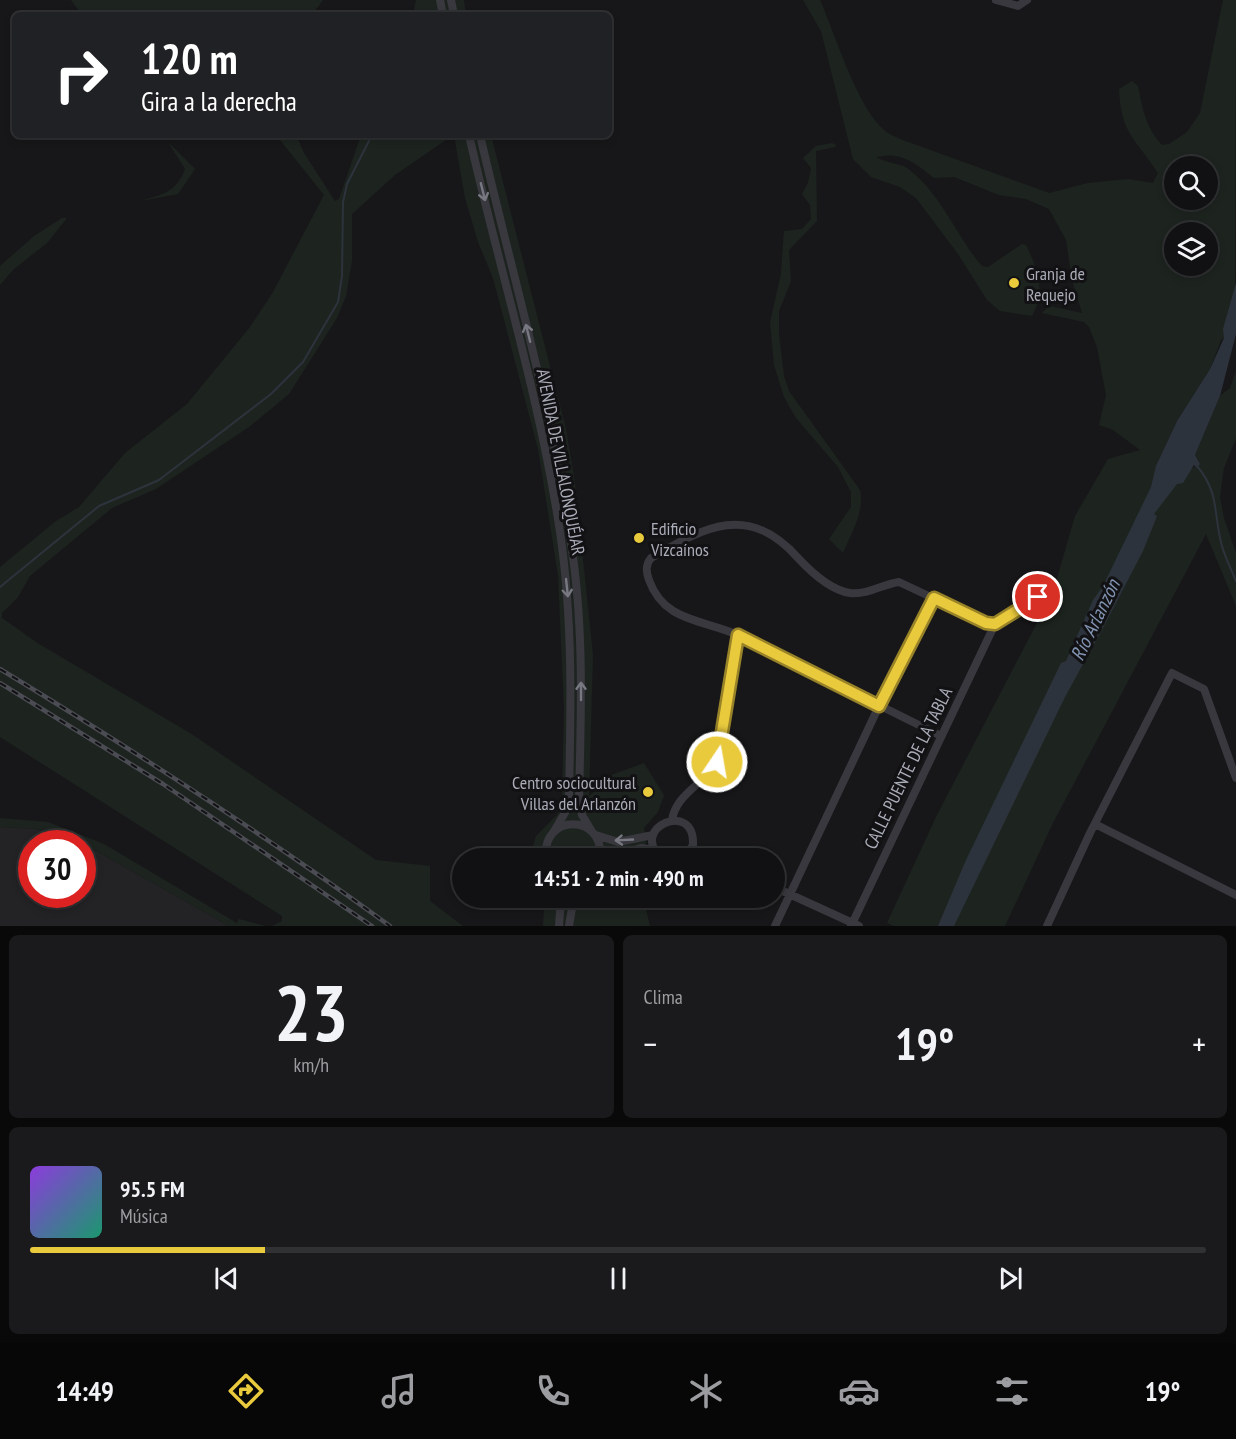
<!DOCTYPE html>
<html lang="es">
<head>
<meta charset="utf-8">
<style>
  body { margin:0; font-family:"PT Sans Narrow",sans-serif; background:#1a1a1c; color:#f1f3f6; height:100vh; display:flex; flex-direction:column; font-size:22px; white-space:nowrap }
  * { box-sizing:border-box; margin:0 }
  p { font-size:20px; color:#9c9da0 }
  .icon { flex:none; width:33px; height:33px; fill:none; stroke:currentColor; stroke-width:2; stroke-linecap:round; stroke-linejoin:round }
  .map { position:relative; height:926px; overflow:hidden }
  .sheet { display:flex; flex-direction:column; gap:9px; padding:9px; background:#09090a; flex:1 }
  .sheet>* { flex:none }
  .hud { position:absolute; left:12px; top:12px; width:600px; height:126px; border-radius:9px; box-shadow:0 3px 9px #0003,0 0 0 2px #303133; background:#202124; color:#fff; overflow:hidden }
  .fabs { position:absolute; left:1164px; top:156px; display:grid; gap:12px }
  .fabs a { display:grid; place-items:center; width:54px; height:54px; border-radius:50%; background:#111113; box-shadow:0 3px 9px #0003,0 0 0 2px #303133; font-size:30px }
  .speed { position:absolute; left:18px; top:830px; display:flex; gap:12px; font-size:30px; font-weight:700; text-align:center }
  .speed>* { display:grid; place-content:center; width:78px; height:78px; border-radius:50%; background:#111113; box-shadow:0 3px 9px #0003,0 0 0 2px #303133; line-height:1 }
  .speed .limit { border:9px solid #d22; background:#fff; color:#111 }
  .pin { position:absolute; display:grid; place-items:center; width:51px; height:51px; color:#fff; margin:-26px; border:3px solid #fff; border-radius:50%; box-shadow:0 2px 6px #0007 }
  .me { position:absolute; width:66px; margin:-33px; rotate:12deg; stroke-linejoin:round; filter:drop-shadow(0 0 4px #0008) }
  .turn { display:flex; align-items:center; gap:21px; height:126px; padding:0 30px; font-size:27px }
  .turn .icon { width:78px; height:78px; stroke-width:2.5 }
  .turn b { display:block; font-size:42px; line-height:51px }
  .big { font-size:45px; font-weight:700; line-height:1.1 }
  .sheet .card { flex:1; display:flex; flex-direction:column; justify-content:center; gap:9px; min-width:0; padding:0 21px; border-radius:9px; background:#1a1a1c }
  .sheet .dial { align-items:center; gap:0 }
  .dial b { font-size:78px; line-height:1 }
  .song { display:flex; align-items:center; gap:18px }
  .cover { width:72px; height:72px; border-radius:9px; background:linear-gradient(135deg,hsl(270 70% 55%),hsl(160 70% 35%)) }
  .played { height:6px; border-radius:3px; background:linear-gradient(90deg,#eaca3d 20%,#303133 20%) }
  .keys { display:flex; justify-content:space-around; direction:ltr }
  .heat { display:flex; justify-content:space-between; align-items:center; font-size:33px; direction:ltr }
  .sheet .tiles { flex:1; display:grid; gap:9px; grid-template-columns:1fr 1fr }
  .card:last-child { grid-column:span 2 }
  .trip { position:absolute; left:452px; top:848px; width:333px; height:60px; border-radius:30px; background:#111113; box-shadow:0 3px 9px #0003,0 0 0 2px #303133; font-weight:700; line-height:60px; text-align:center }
  .menu { display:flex; height:96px; justify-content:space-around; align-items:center; background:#070708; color:#9c9da0 }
  .menu .icon { width:42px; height:42px }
  .menu .current { color:#eaca3d }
  .menu b { font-size:27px; color:#f1f3f6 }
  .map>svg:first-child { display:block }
  .built { fill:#232326; fill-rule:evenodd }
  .green { fill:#1d241f; fill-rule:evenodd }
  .water { fill:#2d333c }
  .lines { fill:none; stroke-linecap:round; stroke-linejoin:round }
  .stream { stroke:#2d333c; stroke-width:2 }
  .minor { stroke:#38383e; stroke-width:8 }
  .rail-casing { stroke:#4b4c53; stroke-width:4.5 }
  .rail { stroke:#121214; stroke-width:2; stroke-dasharray:7; stroke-linecap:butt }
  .oneway { stroke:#777881 }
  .route-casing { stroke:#988328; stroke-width:15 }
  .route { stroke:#eaca3d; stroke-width:10 }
  .poi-dot { fill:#eaca3d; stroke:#121214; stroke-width:2 }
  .labels { text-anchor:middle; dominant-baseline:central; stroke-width:6; stroke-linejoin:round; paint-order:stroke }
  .poi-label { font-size:18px; fill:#aaacb8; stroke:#121214; text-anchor:start }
  .street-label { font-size:18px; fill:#aaacb8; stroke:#121214 }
  .water-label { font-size:20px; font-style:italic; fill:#8294b2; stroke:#121214 }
</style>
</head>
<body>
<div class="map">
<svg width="1236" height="926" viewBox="0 0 1236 926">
  <rect width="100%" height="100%" fill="#171719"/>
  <path class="built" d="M 0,827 L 36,829 L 75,839 L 229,926 L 0,926 ZM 32,843 L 82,843 L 82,894 L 32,894 Z"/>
  <path class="green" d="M 71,0 L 323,0 L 312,15 L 82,15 Z
    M 416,0 L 464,0 L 466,15 L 413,15 Z
    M 803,0 L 820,0 C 835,34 857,107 884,130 C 888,134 895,136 900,139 L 1049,193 L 1088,183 L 1128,179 L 1153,183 L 1158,173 C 1135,138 1121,134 1119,89 L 1132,81 L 1138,86 C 1142,107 1146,128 1162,145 L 1169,144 L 1187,132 L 1200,113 L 1223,0 L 1236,0 L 1235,293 L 1224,338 L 1221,340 L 1210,369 L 1177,421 L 1159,460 L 1191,469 L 1200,464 L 1195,455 L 1220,396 L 1230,388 L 1236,371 L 1236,438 L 1224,468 L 1220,497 L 1224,518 L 1236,553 L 1236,606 L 1206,534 L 1053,823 L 1005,926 L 894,926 L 887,923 L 936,817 L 1053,592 L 1075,516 L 1108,459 L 1140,450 L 1113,430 L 1099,425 L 1106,395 L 1097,347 L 1089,327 L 1084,322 L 1042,313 L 1049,306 L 1082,313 L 1072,280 L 1066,240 L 1049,209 L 1026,199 L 999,195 L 954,177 L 934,178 C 915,163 902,151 876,157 C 885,163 899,163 907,168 C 941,193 956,236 982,266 L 988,267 L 1022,244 L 1026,245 C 1038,270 1046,290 1032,316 L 1000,311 L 987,300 L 958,254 L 916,198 L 900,187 L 871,177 L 853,159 L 821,31 ZM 1174,166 L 1208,166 L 1208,200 L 1174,200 ZM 1174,232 L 1208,232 L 1208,266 L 1174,266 Z
    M 276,135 L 296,135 L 304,153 L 335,201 L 339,199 L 361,135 L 453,135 L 395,175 L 352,214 L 352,261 L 346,296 L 337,318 L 289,394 L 249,427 L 156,489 L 112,508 L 30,576 L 18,597 L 2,613 L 2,618 L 39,644 L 190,733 L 376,860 L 430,866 L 430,901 L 463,926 L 272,926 L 282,921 L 282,916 L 0,737 L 0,567 L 56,521 L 79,507 L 125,453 L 187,404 L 250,327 L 273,292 L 324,195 Z
    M 454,135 L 491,135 L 566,429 L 575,483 L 593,655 L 589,796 L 611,778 L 611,775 L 644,763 L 664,795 L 658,812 L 644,828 L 648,856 L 533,858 L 531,853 L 536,836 L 559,813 L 562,798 L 564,708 L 558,575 L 538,449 L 493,278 L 478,242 L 465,198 Z
    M 168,142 L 195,169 L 178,194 L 140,201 C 161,195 177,192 185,169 Z
    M 832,143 L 836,145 L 835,147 L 816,151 L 817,221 L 789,250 L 791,281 L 779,311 L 779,334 L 784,376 L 789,391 L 860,490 C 865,511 851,534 843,553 L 829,539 L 851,507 L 851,492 L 838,467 L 796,418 L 784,397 L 774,365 L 770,322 L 781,274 L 784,231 L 802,229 L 811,219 L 810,205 L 802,194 L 808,183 L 811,168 L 803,158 L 816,146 Z
    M 62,218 L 67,218 L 47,243 L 14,269 L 0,285 L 0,266 L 34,236 Z
    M 0,818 L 48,822 L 104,844 L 237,923 L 239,919 L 266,926 L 229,926 L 75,839 L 37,829 L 0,827 Z
    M 545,897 L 643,897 L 650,926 L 543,926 Z"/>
  <path class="water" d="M 1236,283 L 1236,334 L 1220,396 L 1195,455 L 1200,464 L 1197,468 L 1194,465 L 1183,483 L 1177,484 L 1154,514 L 1157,516 L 1143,551 L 1105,624 L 1065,697 L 954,926 L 938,926 L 966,860 L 1061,663 L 1066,661 L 1093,600 L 1103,586 L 1151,487 L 1156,466 L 1177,421 L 1210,369 L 1224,338 L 1223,329 Z"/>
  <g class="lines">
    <path class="stream" d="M 1197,466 C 1220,493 1213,514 1222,546 C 1225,557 1231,569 1236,581
      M 0,587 L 99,506 L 159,480 L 271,394 L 303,362 L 338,302 L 342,276 L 343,202 L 347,184 L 372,135"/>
    <path class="minor" d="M 440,0 L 443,15
      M 451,0 L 454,15
      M 996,0 L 1018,6 L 1027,0
      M 469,135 C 499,268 540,398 560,532 C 573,620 571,707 569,795 L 566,811 L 553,833
      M 480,135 C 512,275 554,414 573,557 C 584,637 581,718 579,798 L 582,815 L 591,830
      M 738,635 L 941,736
      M 672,820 C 676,794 703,785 717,762 L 738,635 C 702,619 664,622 649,580 C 646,572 645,565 651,558 C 705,527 748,502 798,558 C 811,572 830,590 850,593 C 868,595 883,584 899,582 L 986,623 L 995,624 L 1038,597
      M 1095,824 L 1236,895
      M 596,835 L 618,842 L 653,835
      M 691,850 L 709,858
      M 546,858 C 541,813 605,813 600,858
      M 608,858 L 641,848 L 655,850
      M 662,858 C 627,829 695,798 693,845 L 684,858
      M 774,887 L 859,926
      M 559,926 L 561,897
      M 569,926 L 574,897
      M 775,926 L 879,706 L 935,598
      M 851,926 L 995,624
      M 1047,926 L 1090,833 L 1172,673 L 1204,689 L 1236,778"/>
    <g class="rail-casing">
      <path id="rail" d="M 0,669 C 133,750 264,834 390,926
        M 0,683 L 163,784 L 372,926"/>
    </g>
    <use href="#rail" class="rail"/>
  </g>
  <defs><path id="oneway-shaft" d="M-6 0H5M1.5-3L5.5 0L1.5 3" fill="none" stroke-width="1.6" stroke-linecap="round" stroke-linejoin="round" transform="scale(1.5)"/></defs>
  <g class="oneway">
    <use href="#oneway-shaft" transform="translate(483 192) rotate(76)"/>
    <use href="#oneway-shaft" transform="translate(528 333) rotate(-104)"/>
    <use href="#oneway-shaft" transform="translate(567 588) rotate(84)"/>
    <use href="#oneway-shaft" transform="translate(581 691) rotate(-90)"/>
    <use href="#oneway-shaft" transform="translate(624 840) rotate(177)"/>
  </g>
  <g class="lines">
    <g class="route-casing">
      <path id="route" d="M 717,762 L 738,635 L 879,706 L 934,598 L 986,623 L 995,624 L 1038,597"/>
    </g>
    <use href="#route" class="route"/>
  </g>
  <g class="poi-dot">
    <circle cx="1014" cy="283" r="6"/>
    <circle cx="639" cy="538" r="6"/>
    <circle cx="648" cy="792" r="6"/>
  </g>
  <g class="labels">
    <g class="poi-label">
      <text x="1026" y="273">Granja de<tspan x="1026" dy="21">Requejo</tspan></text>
      <text x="651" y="528">Edificio<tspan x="651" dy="21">Vizcaínos</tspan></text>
      <text x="636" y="782" text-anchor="end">Centro sociocultural<tspan x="636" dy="21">Villas del Arlanzón</tspan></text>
    </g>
    <g class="street-label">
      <text transform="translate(561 462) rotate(79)">AVENIDA DE VILLALONQUÉJAR</text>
      <text transform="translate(908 768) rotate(-64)">CALLE PUENTE DE LA TABLA</text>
    </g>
    <g class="water-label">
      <text transform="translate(1095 620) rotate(-64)">Río Arlanzón</text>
    </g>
  </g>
</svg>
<div class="fabs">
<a><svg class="icon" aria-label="search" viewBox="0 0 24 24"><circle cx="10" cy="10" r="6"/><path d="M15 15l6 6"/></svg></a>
<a><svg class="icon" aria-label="layers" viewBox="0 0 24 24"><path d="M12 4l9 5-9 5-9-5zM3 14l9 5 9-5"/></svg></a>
</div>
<div class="speed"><div class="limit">30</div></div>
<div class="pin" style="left:1038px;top:597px;background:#d93025"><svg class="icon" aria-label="arrive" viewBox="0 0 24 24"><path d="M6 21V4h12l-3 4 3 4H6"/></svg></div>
<svg class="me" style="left:717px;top:762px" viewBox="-20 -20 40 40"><circle r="17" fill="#eaca3d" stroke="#fff" stroke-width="3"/><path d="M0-11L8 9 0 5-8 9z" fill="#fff"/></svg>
<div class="trip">14:51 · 2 min · 490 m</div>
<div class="hud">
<div class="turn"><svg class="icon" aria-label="right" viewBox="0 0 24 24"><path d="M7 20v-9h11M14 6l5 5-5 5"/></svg><div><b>120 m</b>Gira a la derecha</div></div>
</div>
</div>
<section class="sheet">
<div class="tiles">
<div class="card dial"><b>23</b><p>km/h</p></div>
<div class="card"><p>Clima</p>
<div class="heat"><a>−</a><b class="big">19°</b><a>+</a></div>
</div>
<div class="card">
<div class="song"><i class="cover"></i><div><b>95.5 FM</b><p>Música</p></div></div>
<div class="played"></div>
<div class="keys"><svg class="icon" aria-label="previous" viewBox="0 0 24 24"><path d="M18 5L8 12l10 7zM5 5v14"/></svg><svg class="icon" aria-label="pause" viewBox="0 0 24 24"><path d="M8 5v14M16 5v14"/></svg><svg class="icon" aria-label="next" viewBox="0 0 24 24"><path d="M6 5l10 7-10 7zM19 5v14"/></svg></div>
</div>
</div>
</section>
<nav class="menu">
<b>14:49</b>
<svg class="icon current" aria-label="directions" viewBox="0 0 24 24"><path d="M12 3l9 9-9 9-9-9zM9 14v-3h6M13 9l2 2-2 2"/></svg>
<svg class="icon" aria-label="music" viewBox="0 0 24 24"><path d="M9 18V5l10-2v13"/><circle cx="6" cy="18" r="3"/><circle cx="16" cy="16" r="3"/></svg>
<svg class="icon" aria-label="phone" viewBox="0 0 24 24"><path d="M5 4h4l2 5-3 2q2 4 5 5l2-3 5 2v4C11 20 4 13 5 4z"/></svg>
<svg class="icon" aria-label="climate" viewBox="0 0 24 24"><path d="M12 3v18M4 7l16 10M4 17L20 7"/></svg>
<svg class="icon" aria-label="car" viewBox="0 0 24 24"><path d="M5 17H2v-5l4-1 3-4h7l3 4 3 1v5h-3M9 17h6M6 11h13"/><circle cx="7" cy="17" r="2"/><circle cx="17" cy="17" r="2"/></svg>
<svg class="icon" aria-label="filters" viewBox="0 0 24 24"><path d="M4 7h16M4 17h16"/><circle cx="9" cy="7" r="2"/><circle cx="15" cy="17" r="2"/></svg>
<b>19°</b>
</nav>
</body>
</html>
